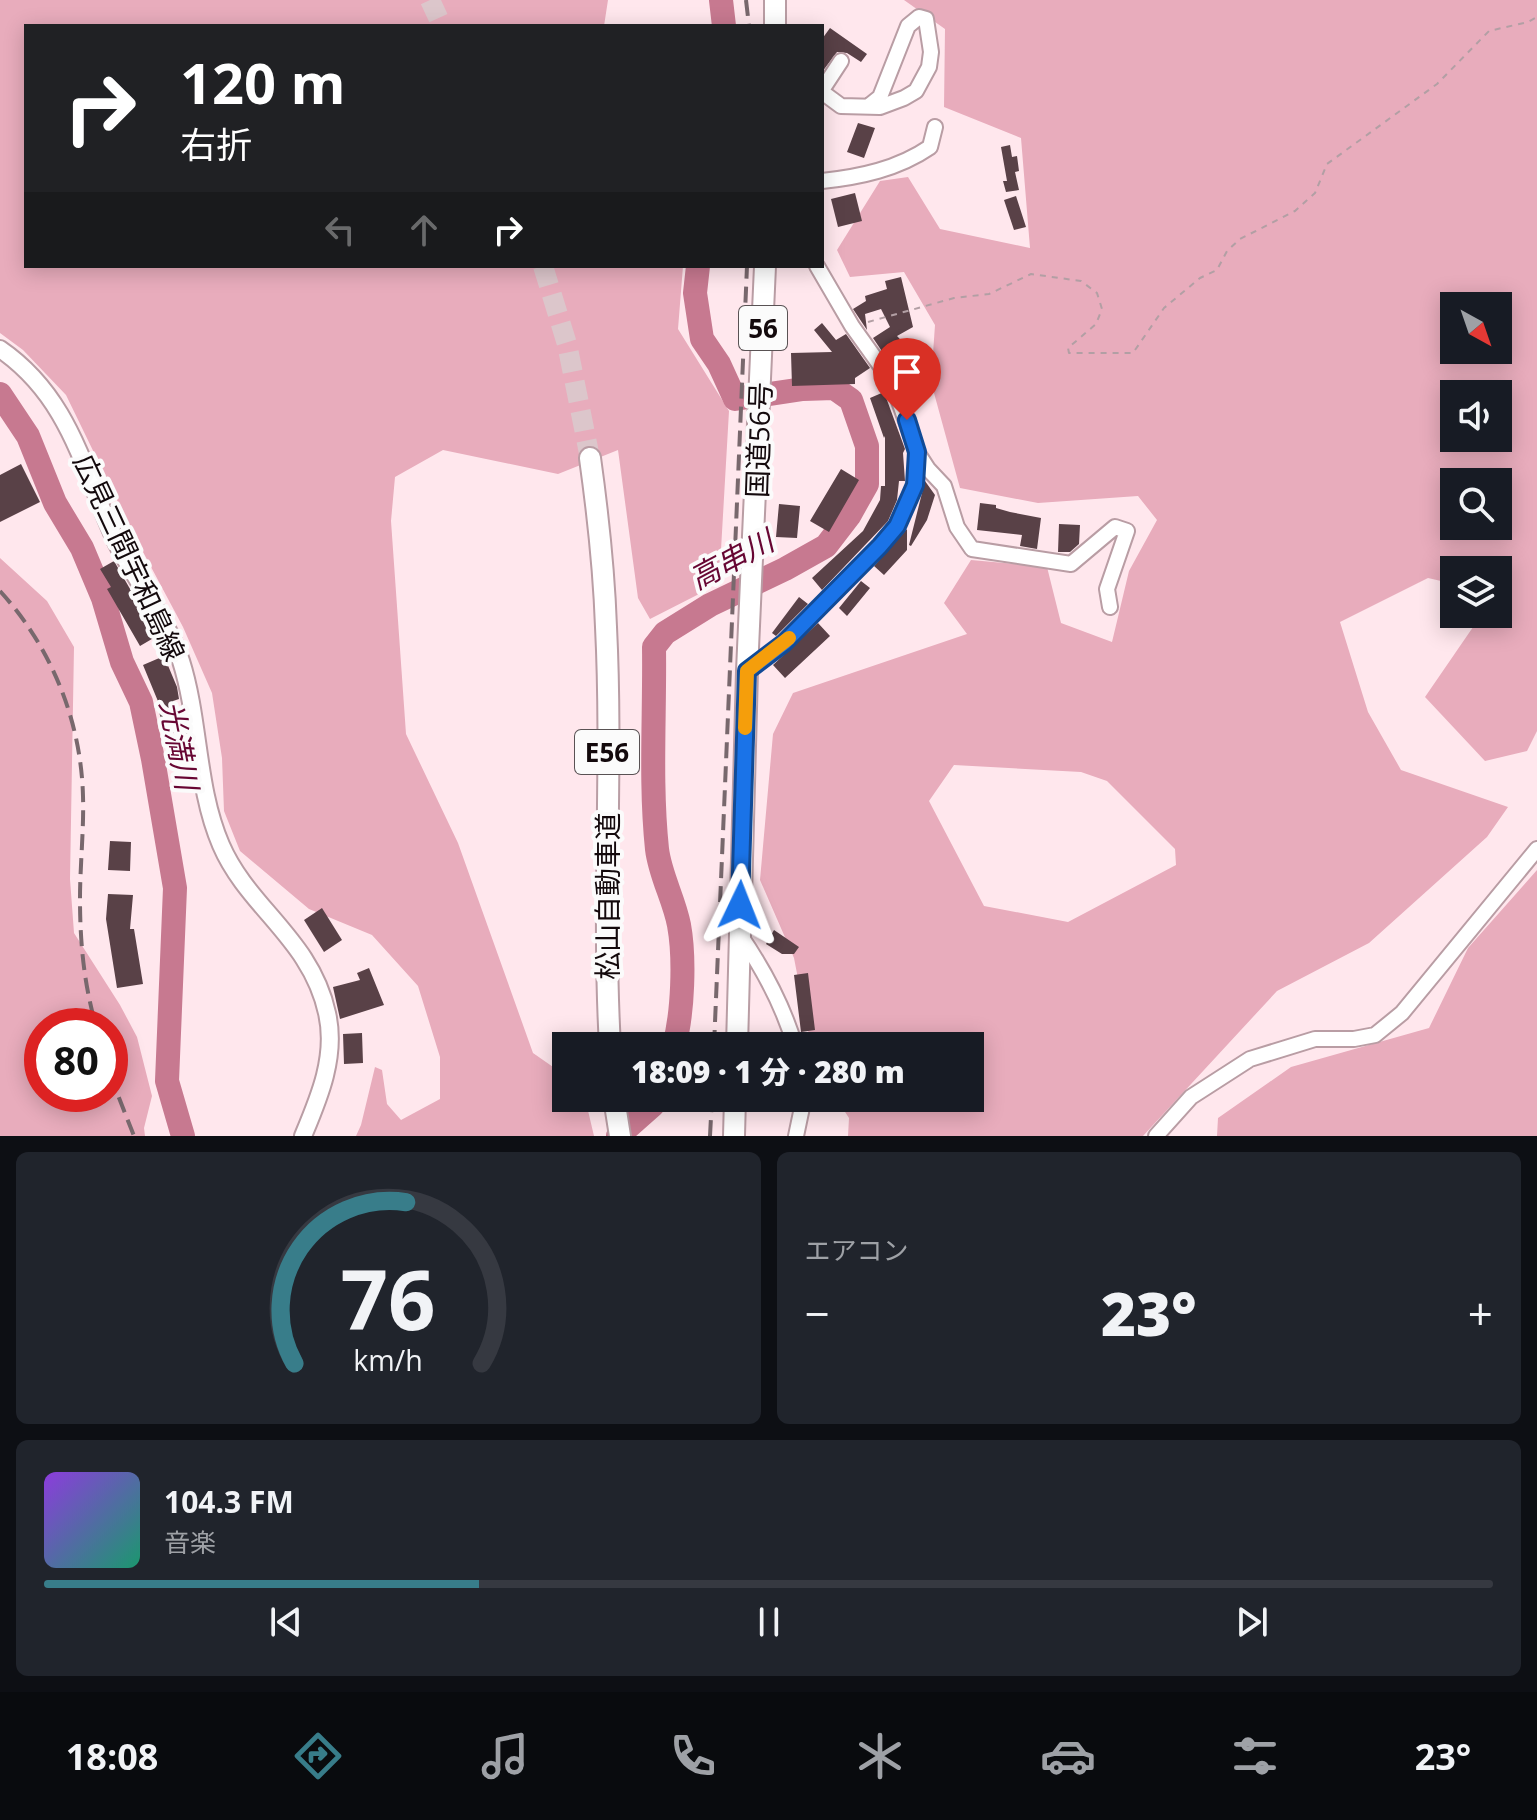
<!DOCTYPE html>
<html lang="ja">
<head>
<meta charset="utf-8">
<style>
  body { margin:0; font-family:"Open Sans","Noto Sans JP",sans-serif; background:#20242c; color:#f1f3f6; height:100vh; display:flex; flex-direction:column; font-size:30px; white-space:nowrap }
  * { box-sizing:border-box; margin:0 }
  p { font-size:26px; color:#9ea1a6 }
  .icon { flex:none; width:44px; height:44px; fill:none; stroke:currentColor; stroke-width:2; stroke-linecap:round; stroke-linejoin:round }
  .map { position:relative; height:1136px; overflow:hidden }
  .side { display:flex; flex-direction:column; gap:16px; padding:16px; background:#0d0f14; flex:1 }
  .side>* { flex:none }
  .banner { position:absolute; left:24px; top:24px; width:800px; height:244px; border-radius:0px; box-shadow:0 4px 20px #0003; background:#202124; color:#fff; overflow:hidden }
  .needle { width:52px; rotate:140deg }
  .controls { position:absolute; left:1440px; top:292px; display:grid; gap:16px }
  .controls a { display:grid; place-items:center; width:72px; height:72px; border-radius:0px; background:#171b24; box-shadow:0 4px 20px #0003; font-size:40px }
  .speed { position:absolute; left:24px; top:1008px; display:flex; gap:16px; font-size:40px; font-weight:700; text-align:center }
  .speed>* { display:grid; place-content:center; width:104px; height:104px; border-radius:50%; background:#171b24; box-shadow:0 4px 20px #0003; line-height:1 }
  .speed .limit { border:12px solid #d22; background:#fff; color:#111 }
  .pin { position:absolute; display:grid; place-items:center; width:68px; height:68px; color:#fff; margin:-82px -34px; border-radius:50% 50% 50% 0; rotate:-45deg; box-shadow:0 0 8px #0007 }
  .pin .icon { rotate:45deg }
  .me { position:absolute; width:88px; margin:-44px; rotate:2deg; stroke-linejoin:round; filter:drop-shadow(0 0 6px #0008) }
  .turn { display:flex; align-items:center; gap:28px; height:168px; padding:0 24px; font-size:36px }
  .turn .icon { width:104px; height:104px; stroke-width:2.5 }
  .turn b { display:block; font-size:56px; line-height:68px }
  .lanes { display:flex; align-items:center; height:76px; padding:0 24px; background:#0003; justify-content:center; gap:40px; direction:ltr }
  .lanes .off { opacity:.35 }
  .big { font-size:60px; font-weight:800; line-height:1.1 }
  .side .widget { flex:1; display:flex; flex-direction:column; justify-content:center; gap:12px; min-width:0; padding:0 28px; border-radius:12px; background:#20242c }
  .side .dial { align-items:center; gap:0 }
  .dial svg { height:208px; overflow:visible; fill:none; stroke:#363941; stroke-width:7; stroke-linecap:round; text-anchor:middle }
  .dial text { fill:#f1f3f6; stroke:none }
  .song { display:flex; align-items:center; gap:24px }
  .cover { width:96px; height:96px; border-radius:12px; background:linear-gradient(135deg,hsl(270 70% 55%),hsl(160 70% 35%)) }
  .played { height:8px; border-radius:4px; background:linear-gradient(90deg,#387d8a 30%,#363941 30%) }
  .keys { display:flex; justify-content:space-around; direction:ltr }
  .heat { display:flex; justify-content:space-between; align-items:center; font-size:44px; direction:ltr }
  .side .tiles { flex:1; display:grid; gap:16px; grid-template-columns:1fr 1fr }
  .widget:last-child { grid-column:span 2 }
  .trip { position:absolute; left:552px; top:1032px; width:432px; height:80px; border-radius:0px; background:#171b24; box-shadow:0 4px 20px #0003; font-weight:800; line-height:80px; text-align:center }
  .dock { display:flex; height:128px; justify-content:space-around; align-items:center; background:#090b0e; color:#9ea1a6 }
  .dock .icon { width:56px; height:56px }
  .dock .current { color:#387d8a }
  .dock b { font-size:36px; color:#f1f3f6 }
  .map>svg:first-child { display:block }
  .green { fill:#e8acbc; fill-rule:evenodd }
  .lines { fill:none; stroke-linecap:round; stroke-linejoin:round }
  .river { stroke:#c77990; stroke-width:24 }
  .building { fill:#594147 }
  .highway-tunnel { stroke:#dcc6cb; stroke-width:20; stroke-dasharray:20 10; stroke-linecap:butt }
  .minor-casing { stroke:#b99da4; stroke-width:18 }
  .major-casing { stroke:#b99da4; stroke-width:20 }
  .highway-casing { stroke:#b99da4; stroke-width:24 }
  .path { stroke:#b29fa4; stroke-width:2; stroke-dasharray:6 6; stroke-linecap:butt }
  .minor { stroke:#fff; stroke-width:14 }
  .major { stroke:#fff; stroke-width:16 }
  .highway { stroke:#fff; stroke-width:20 }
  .rail { stroke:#78686d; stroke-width:4; stroke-dasharray:16 8; stroke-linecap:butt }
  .route-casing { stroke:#114b97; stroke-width:20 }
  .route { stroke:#1a73e8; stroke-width:14 }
  .slow { stroke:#f59e0b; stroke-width:14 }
  .labels { text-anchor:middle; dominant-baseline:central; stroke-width:8; stroke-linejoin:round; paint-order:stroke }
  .shield { fill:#fbfbfb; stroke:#595254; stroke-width:2 }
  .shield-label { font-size:26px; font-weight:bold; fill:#13090c }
  .street-label { font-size:28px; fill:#13090c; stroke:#fbfbfb }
  .water-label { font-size:30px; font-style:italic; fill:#670633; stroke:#fbfbfb }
</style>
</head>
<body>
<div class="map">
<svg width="1537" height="1136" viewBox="0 0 1537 1136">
  <rect width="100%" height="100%" fill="#ffe7ed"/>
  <path class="green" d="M 0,0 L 608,0 L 604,26 L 26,26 L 26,266 L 683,266 L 678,329 L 729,411 L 720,567 L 701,593 L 650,619 L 638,598 L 618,450 L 558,474 L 443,450 L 395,477 L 391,521 L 406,734 L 458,843 L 533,1053 L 566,1076 L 566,1098 L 585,1098 L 594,1136 L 356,1136 L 361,1125 L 375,1067 L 382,1070 L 387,1104 L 401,1120 L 440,1099 L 440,1057 L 418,986 L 372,935 L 309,909 L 240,851 L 224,811 L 222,758 L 212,693 L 183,627 L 134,535 L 66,395 L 23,350 L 0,333 Z
    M 904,0 L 1537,0 L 1537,731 L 1527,751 L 1485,761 L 1425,697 L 1482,614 L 1498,614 L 1498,570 L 1454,570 L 1454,584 L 1428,578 L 1340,622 L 1368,712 L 1401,770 L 1508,807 L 1487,837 L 1369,943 L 1277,991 L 1143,1136 L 848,1136 L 849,1118 L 836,1098 L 970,1098 L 970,1046 L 811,1046 L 794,958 L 760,880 L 773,734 L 793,693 L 967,634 L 944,603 L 971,560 L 1047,567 L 1061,623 L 1112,642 L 1129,571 L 1157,520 L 1138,496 L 1038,503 L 960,488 L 931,382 L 935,325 L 904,272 L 850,277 L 837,250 L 880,181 L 908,177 L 940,229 L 1030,248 L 1021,138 L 944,107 L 945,29 ZM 1454,306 L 1498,306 L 1498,350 L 1454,350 ZM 1454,394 L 1498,394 L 1498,438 L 1454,438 ZM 1454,482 L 1498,482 L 1498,526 L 1454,526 ZM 954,765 L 1081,772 L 1107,781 L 1175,849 L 1176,865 L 1068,922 L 984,906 L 929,801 Z
    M 0,558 L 47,601 L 74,647 L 70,879 L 74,933 L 120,1005 L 137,1037 L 152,1096 L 144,1128 L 145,1136 L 0,1136 ZM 42,1026 L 110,1026 L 110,1094 L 42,1094 Z
    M 1537,870 L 1537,1136 L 1217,1136 L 1218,1118 L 1291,1067 L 1429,1028 L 1468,948 Z"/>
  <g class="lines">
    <path class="river" d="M 721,0 L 724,26
      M 0,394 L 28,436 L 55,503 L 82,548 L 103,598 L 122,662 L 141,702 L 153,759 L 175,888 L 167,1081 L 183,1136
      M 674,1046 C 683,1013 685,958 679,925 C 674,899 660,875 657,849 C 650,782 655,715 654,647 L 665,633 L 710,605 L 785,569 L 826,546 L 849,516 L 867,484 L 867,446 L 851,400 L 834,388 L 803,389 L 735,399 L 719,364 L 702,339 L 695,293 L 698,266
      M 618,1136 L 653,1105 L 656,1098"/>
  </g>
  <path class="building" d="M 830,28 L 867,54 L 861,62 L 847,53 L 837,52 L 822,72 L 822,39 Z
    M 858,123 L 875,128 L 864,158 L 847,152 Z
    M 1010,145 L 1012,157 L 1017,156 L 1019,171 L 1015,172 L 1019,190 L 1006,192 L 1003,181 L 1007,181 L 1001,147 Z
    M 855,193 L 862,221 L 838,227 L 831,199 Z
    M 1016,196 L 1026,227 L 1014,230 L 1004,200 Z
    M 901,277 L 913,327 L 897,336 L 918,358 L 906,370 L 896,372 L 873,338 L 890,327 L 881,309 L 865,314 L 867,330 L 853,309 L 866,301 L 865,296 L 887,289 L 885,281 Z
    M 822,323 L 836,340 L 846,334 L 870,368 L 855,378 L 855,384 L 792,386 L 791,353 L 832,352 L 814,330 Z
    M 884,392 L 905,449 L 903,453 L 905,481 L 899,481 L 897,500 L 888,521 L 822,590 L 812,578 L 863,531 L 880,500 L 881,486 L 885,486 L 885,436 L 884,438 L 870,398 Z
    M 21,464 L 40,502 L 0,522 L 0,475 Z
    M 841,469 L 859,480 L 829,532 L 810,521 Z
    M 925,481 L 935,495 L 927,520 L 911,546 L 909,545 Z
    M 980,503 L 996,505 L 996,508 L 1010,512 L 1041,518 L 1037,549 L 1020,546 L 1022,535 L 977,530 Z
    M 779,504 L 800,506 L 797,538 L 776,537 Z
    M 1059,524 L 1080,525 L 1079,544 L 1070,552 L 1058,552 Z
    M 907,529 L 907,550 L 884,575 L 874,566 Z
    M 114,561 L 157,636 L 140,646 L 107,589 L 111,587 L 100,569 Z
    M 861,581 L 870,588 L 847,616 L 839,608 Z
    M 799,597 L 808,604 L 776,636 L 772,633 Z
    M 818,623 L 830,636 L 785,678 L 773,665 Z
    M 164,656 L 177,687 L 179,699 L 173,701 L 182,730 L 166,735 L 159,712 L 162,711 L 143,665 Z
    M 188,758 L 193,786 L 181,790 L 173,762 Z
    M 110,841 L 131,842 L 130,871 L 108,870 Z
    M 108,894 L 133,895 L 130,929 L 134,929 L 143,984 L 117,988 L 106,919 Z
    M 322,908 L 342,940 L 324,952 L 304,920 Z
    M 774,930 L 799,947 L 794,954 L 782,954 L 766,944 Z
    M 369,968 L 384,1005 L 340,1019 L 333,987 L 360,980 L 357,973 Z
    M 808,973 L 815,1030 L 801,1032 L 794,975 Z
    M 362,1033 L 363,1063 L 344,1064 L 343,1034 Z"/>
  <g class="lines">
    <path class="highway-tunnel" d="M 430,0 L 442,26
      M 543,266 L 567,344 L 590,458"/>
    <g class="minor-casing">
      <path id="minor" d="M 822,90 L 841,61
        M 822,92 L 841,106 L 880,107 L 904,98 L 916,91 L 929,67 L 931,52 L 926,19 L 919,17 L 908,26 L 880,97 L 870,105
        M 822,181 C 860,177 898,169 930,147 L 935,127
        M 917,452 L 928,469 L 944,486 L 957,527 L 972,549 L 1071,564 L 1115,527 L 1127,531 L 1107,589 L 1110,607
        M 747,671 L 784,643 L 880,546 L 897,526 L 915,485 L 917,452 L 896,393 L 882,368 L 852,326 L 817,266
        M 740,935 C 764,970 783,1005 795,1046
        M 796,1136 L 804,1098
        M 1156,1136 L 1191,1097 L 1250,1059 L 1315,1039 L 1354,1039 L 1375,1035 L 1402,1013 L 1537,849"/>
    </g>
    <g class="major-casing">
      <path id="major" d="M 0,349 C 71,398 83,471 117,544 C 137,583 167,619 181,661 C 200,721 196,787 221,845 C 248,908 311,939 327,1013 C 337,1056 319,1098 303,1136"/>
    </g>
    <g class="highway-casing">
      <path id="highway" d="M 775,26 L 775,0
        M 590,458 C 598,515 604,570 606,627 C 613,767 602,907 610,1046
        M 737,1046 L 747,671 L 765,266
        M 614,1098 L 620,1136
        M 734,1136 L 735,1098"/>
    </g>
    <path class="path" d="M 868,322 L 954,298 L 989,294 L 1031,274 L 1081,281 L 1097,293 L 1102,309 L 1096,324 L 1068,348 L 1069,353 L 1133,353 L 1164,308 L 1200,278 L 1217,270 L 1227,251 L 1240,239 L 1295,211 L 1315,193 L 1327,164 L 1437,84 L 1489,31 L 1528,22 L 1537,17"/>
    <use href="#minor" class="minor"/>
    <use href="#major" class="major"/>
    <use href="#highway" class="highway"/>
    <path class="rail" d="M 746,0 L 749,26
      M 0,591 C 51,647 81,720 83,796 C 84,830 80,865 80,899 C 80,943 84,984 96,1026
      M 714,1046 L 747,266
      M 110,1075 L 134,1136
      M 710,1136 L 712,1098"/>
  </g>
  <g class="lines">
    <g class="route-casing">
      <path id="route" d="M 740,905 L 747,671 L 784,643 L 880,546 L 897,526 L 915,485 L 917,452 L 907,420"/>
    </g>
    <use href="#route" class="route"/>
    <path class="slow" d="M 745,728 L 747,671 L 789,638"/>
  </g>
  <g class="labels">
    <g class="shield">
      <rect x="739" y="306" width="48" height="44" rx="6"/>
      <rect x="575" y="730" width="64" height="44" rx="6"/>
    </g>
    <g class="shield-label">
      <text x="763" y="328">56</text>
      <text x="607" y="752">E56</text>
    </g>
    <g class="street-label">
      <text transform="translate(758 440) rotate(-88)">国道56号</text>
      <text transform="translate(130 557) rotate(65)">広見三間宇和島線</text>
      <text transform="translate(607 896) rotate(-90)">松山自動車道</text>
    </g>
    <g class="water-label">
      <text transform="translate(731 559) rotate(-28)">高串川</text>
      <text transform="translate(180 745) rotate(79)">光満川</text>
    </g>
  </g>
</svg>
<div class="controls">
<a><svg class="needle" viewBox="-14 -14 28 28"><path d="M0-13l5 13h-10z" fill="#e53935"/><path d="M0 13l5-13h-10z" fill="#9ea1a6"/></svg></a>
<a><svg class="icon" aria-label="sound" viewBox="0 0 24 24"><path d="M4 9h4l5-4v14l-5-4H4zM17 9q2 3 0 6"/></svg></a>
<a><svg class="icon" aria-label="search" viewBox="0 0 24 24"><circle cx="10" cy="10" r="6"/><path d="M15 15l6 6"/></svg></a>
<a><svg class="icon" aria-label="layers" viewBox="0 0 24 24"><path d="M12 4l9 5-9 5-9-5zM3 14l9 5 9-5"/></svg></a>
</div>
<div class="speed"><div class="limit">80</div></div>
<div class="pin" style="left:907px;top:420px;background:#d93025"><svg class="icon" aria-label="arrive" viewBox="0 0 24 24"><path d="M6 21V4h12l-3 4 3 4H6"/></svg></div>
<svg class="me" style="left:740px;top:905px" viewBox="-20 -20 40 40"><path d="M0-17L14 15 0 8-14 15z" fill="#1a73e8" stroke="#fff" stroke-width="4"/></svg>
<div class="trip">18:09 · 1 分 · 280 m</div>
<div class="banner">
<div class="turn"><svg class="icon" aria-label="right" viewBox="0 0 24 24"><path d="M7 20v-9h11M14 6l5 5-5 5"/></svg><div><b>120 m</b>右折</div></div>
<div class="lanes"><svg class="icon off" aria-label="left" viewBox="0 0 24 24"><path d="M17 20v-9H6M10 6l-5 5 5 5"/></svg><svg class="icon off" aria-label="ahead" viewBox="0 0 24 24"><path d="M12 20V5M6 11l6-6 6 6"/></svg><svg class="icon" aria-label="right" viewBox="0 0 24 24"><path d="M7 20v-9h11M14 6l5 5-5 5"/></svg></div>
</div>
</div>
<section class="side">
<div class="tiles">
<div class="widget dial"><svg viewBox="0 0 100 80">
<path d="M14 69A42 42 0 1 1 86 69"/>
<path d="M14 69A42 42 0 0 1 57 7" stroke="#387d8a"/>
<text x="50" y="56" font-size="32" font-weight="700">76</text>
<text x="50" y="72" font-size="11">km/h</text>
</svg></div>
<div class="widget"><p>エアコン</p>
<div class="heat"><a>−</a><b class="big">23°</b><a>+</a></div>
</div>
<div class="widget">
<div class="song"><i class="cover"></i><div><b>104.3 FM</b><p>音楽</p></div></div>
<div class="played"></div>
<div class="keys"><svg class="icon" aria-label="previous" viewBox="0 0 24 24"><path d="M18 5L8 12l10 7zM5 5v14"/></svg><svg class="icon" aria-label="pause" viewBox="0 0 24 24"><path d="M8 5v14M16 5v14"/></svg><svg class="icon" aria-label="next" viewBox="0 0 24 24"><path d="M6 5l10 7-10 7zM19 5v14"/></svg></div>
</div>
</div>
</section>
<nav class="dock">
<b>18:08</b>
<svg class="icon current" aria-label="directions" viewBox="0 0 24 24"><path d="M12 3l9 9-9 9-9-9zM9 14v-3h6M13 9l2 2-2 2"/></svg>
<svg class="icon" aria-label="music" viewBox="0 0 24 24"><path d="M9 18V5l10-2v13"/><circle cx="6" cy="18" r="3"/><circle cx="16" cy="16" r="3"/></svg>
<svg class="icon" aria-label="phone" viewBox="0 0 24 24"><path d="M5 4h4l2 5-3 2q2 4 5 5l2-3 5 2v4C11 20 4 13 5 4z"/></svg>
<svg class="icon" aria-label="climate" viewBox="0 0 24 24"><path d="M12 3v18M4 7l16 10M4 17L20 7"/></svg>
<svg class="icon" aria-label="car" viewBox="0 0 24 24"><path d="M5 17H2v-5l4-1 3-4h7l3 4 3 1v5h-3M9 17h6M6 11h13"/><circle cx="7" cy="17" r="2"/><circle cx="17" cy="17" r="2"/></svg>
<svg class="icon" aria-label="filters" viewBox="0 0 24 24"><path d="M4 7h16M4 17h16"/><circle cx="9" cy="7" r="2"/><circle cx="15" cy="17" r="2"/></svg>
<b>23°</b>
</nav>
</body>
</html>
